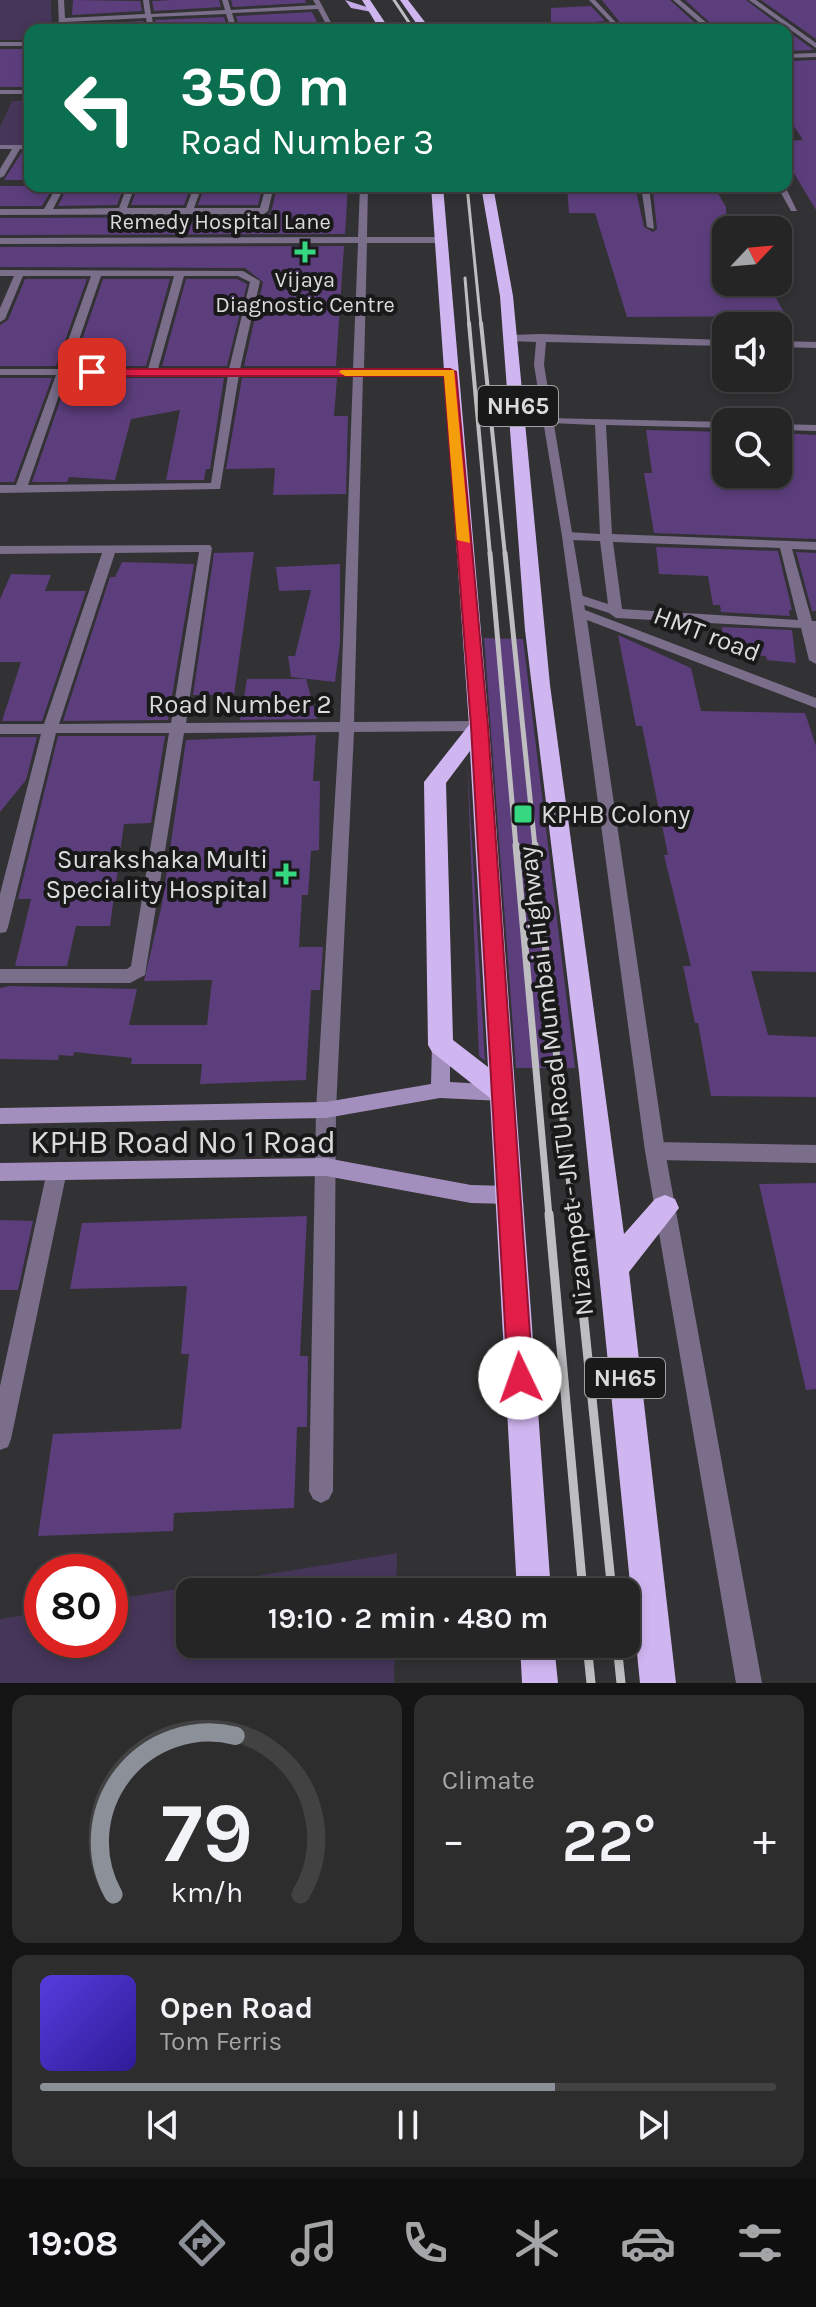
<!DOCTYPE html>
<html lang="en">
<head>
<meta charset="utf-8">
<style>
  body { margin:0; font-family:Karla,sans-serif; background:#2e2d2e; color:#f1f3f6; height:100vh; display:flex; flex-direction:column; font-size:30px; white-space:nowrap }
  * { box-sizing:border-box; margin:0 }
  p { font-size:26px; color:#a4a5a7 }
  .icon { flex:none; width:44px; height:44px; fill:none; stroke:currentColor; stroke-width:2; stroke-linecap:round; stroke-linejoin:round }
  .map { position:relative; height:1683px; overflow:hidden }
  .side { display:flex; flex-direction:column; gap:12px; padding:12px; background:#151415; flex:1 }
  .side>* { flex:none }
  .top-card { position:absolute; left:24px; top:24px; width:768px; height:168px; border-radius:16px; box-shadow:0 4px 12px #0003,0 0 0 2px #424243; background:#0b6e4f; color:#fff; overflow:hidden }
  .needle { width:52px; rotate:64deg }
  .buttons { position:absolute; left:712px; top:216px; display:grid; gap:16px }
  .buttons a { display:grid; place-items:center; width:80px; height:80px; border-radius:16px; background:#262526; box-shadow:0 4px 12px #0003,0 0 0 2px #424243; font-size:40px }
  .speed { position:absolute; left:24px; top:1554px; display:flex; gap:16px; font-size:40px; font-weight:700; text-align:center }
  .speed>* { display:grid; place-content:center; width:104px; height:104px; border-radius:50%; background:#262526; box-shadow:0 4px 12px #0003,0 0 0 2px #424243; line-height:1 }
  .speed .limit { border:12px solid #d22; background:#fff; color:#111 }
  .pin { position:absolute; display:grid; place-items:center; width:68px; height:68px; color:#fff; margin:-34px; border-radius:16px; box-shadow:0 4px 12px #0006 }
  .me { position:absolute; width:88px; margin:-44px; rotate:357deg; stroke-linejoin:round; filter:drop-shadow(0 0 6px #0008) }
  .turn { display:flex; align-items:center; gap:28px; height:168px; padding:0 24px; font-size:36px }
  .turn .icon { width:104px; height:104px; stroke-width:2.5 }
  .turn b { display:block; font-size:56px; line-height:68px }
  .big { font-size:60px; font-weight:600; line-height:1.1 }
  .side .tile { flex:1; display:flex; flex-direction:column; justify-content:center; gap:12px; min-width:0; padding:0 28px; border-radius:16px; background:#2e2d2e }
  .side .dial { align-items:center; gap:0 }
  .dial svg { height:208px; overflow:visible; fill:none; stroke:#424243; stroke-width:7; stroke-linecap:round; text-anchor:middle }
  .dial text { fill:#f1f3f6; stroke:none }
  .song { display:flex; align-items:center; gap:24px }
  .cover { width:96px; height:96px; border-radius:12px; background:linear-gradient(135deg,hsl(250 70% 55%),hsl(250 70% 35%)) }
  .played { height:8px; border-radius:4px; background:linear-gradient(90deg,#8c9099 70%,#424243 70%) }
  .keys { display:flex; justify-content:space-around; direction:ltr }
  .heat { display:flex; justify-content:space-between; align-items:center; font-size:44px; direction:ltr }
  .side .tiles { flex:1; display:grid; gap:12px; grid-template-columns:1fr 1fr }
  .tile:last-child { grid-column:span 2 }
  .trip { position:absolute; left:176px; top:1578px; width:464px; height:80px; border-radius:16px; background:#262526; box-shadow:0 4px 12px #0003,0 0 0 2px #424243; font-weight:600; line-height:80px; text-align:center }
  .tabs { display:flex; height:128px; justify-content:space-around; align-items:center; background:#0f0f0f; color:#a4a5a7 }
  .tabs .icon { width:56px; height:56px }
  .tabs .on { color:#8c9099 }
  .tabs b { font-size:36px; color:#f1f3f6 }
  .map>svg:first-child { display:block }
  .green { fill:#46365a }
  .building { fill:#5c3e7c }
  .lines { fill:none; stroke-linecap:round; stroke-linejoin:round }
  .minor { fill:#7a6e8b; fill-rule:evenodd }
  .tertiary { fill:#7a6e8b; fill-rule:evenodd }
  .secondary { fill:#a38fbd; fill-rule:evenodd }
  .primary { fill:#c3a9e5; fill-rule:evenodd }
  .trunk { fill:#d0b6f1; fill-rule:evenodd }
  .rail-far4 { stroke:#bebdbf; stroke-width:3 }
  .rail-far3 { stroke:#bebdbf; stroke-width:4 }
  .rail-far2 { stroke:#bebdbf; stroke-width:5 }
  .rail-far1 { stroke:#bebdbf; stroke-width:7 }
  .rail { stroke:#bebdbf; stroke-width:9 }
  .route { fill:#e11d48; stroke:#92132f; stroke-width:2 }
  .slow { fill:#f59e0b }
  .poi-dot { fill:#35d881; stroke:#19191a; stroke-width:3 }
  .labels { text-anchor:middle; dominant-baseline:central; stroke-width:8; stroke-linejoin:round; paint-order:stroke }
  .far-street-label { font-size:22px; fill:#dbdadc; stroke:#19191a }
  .far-poi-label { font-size:22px; fill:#dbdadc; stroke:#19191a }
  .shield { fill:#19191a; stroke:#a1a0a2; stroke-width:2 }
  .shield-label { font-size:24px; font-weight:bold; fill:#dbdadc }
  .street-label { font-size:26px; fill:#dbdadc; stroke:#19191a }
  .poi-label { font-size:26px; fill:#dbdadc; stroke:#19191a; text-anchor:start }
  .near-street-label { font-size:32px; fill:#dbdadc; stroke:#19191a }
</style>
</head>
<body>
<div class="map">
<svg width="816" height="1683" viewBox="0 0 816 1683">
  <rect width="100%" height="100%" fill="#323133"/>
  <path class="green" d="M 0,0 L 51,0 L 52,30 L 30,30 L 30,40 L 0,40 Z
    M 30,100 L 30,145 L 0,146 L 0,127 L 12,101 Z
    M 397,1553 L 396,1592 L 190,1592 L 190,1644 L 395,1644 L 394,1683 L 0,1683 L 0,1619 L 42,1612 L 42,1640 L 110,1640 L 110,1600 Z"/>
  <path class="building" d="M 73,0 L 140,1 L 142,11 L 72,15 Z
    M 173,0 L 219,0 L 221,7 L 154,11 L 152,1 Z
    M 231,0 L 305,0 L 306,3 L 233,7 Z
    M 602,0 L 670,0 L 703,30 L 626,30 Z
    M 685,0 L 746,0 L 786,30 L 718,30 Z
    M 761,0 L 816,0 L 816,39 Z
    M 591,6 L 605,21 L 551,26 L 551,8 Z
    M 312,12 L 321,30 L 240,29 L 236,16 Z
    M 224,17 L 228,29 L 157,30 L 155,20 Z
    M 143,21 L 145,30 L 72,30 L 72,25 Z
    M 786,30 L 814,50 L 786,51 Z
    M 0,49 L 30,49 L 30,87 L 0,87 Z
    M 816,60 L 816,210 L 786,160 L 786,141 L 803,140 L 786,114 L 786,61 Z
    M 22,152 L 30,152 L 30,180 L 4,180 Z
    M 0,186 L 54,186 L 42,206 L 0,206 Z
    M 68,186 L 124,186 L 117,205 L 58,206 Z
    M 138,186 L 191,186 L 184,205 L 131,205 Z
    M 205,186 L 260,186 L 262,188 L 258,205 L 198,205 Z
    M 348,186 L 345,234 L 0,235 L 0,218 L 264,217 L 271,212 L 277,188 Z
    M 567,186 L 635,186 L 644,227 L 653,232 L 657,229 L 653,192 L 716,190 L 726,207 L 726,282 L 767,282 L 786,316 L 627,317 L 595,213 L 569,213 Z
    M 344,246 L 336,366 L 244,366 L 263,282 L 245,268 L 0,267 L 0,247 Z
    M 25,279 L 87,279 L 56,366 L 0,366 L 0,325 L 8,320 Z
    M 103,279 L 170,279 L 146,366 L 73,366 Z
    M 186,279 L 237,279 L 247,284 L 227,366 L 162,366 Z
    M 0,378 L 52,378 L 14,482 L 0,482 Z
    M 68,378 L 224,378 L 210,469 L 206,469 L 204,480 L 166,480 L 180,410 L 131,419 L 115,480 L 69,477 L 67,482 L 32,482 Z
    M 242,378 L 337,378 L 334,416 L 348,416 L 346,494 L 273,495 L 275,468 L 226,469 Z
    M 646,430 L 726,432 L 726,475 L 778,477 L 778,433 L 816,435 L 816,539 L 654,533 L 644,473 L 652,473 Z
    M 656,547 L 778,551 L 792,610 L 789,610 L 790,616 L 721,612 L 720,605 L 713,605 L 708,576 L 659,574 Z
    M 254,552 L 234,695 L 193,695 L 214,553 Z
    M 796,552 L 816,553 L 816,611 L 812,611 Z
    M 122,562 L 194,564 L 168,720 L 63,721 L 110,577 L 115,577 Z
    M 340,564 L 340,642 L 335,682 L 291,677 L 288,656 L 295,656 L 311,590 L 279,591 L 276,567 Z
    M 11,574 L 51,575 L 45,591 L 86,591 L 42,721 L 2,721 L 21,662 L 0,662 L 0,599 Z
    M 722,627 L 792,630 L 796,663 L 767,660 L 766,656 L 753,655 L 752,651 L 723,645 Z
    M 618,635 L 691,668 L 701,711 L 805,713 L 816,746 L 816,972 L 751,971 L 768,1035 L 816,1037 L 816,1097 L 711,1096 L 698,1023 L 695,1023 L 683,966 L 691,966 L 664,855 L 668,855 L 642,726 L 636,726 Z
    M 484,638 L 523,639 L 575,1068 L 516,1068 Z
    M 247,679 L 306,679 L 317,719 L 240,720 Z
    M 316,735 L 313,781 L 320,781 L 319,850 L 311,851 L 308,895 L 302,895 L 299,947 L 323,947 L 320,990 L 311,990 L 306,1080 L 200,1084 L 202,1064 L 131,1064 L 132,1058 L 74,1052 L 73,1056 L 59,1055 L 58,1060 L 0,1059 L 0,988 L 10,986 L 137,989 L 129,1025 L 207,1025 L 212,980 L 144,981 L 162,904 L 186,740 Z
    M 58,736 L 165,736 L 151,823 L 124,824 L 110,926 L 76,926 L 67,966 L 15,966 L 31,899 L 18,899 Z
    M 0,737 L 37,737 L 26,780 L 0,812 Z
    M 467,759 L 485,1061 L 479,1056 Z
    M 816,1183 L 816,1389 L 806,1390 L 759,1184 Z
    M 307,1216 L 300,1356 L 308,1356 L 307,1427 L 297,1427 L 294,1508 L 174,1513 L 173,1531 L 38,1536 L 53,1434 L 181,1429 L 189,1354 L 181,1354 L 187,1286 L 70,1289 L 82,1223 Z
    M 0,1220 L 33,1221 L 18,1290 L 0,1290 Z"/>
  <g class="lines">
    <path class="minor" d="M 58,0 L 64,0 L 65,18 L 145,14 L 143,0 L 149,0 L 151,14 L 225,10 L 222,0 L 228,0 L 231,10 L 316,5 L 313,0 L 319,0 L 335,30 L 329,30 L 318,9 L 232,13 L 237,30 L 231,30 L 226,14 L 152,17 L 154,30 L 148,30 L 146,18 L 65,22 L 65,28 L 62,30 L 59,28 Z
      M 589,0 L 595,0 L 623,30 L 533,30 L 612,24 Z
      M 673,0 L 680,0 L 715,30 L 708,30 Z
      M 749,0 L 756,0 L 816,43 L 816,48 Z
      M 0,42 L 30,42 L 30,46 L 0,46 Z
      M 816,53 L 816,57 L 786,58 L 786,54 Z
      M 0,90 L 30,90 L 30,94 L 0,94 Z
      M 0,145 L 30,145 L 30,149 L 20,149 L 4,176 L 0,178 L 0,169 L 12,149 L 0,149 Z
      M 57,186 L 65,186 L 53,209 L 119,208 L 127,186 L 135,186 L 127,208 L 186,208 L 194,186 L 202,186 L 194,208 L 260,208 L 266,186 L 274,186 L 268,211 L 264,214 L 0,215 L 0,209 L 44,209 Z
      M 360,186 L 368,186 L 367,237 L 440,237 L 445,240 L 440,243 L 367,243 L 364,369 L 450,369 L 455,372 L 450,375 L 363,375 L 354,722 L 479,721 L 486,726 L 479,731 L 354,732 L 336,1110 L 333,1491 L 329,1499 L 321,1503 L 313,1499 L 309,1491 L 316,1110 L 339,732 L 184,733 L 145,975 L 130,983 L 0,983 L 0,969 L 127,969 L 131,966 L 169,733 L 56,733 L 8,927 L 6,932 L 0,933 L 0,894 L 41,734 L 0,734 L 0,724 L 44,724 L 102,553 L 0,554 L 0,546 L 210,545 L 212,548 L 186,723 L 340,722 L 353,375 L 239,375 L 220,489 L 0,493 L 0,485 L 16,485 L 56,375 L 0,375 L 0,369 L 58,369 L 91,276 L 23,276 L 5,319 L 0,322 L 0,308 L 14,276 L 0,276 L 0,270 L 243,271 L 260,281 L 240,369 L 353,369 L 358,243 L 0,244 L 0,238 L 358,237 ZM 101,276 L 174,276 L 148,369 L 69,369 ZM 184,276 L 238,276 L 250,282 L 229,369 L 158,369 ZM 66,375 L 228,375 L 211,483 L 28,485 ZM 199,552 L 171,723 L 59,724 L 115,553 Z
      M 641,186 L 649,186 L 654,229 L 647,227 Z
      M 777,186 L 785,186 L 797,211 L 791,211 Z
      M 547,418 L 727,422 L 726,428 L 606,425 L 612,534 L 816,542 L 816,550 L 792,549 L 812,621 L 816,621 L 816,664 L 809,660 L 801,628 L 616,618 L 609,613 L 572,601 L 570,598 L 577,594 L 608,604 L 600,541 L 568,540 L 562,536 L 568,532 L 600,534 L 595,425 L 551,423 L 545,420 ZM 613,542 L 780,548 L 798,620 L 622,609 Z
      M 778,424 L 816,425 L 816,431 L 778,430 Z
      M 655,1142 L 816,1145 L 816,1163 L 655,1160 L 648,1157 L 645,1151 L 648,1145 Z
      M 57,1162 L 64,1165 L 67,1171 L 11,1439 L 8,1447 L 0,1450 L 0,1386 L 47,1171 L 50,1165 Z"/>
    <path class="tertiary" d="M 541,334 L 726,340 L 726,346 L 546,342 L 544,365 L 585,610 L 816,698 L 816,708 L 587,620 L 665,1151 L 762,1683 L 736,1683 L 645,1151 L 562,536 L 534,365 L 536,342 L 509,341 L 504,338 L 509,335 Z
      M 778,341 L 816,342 L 816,348 L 778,347 Z"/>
    <path class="secondary" d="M 441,1037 L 447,1040 L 450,1045 L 450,1082 L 502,1085 L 509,1087 L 511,1093 L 509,1099 L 502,1101 L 440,1098 L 326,1118 L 0,1124 L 0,1108 L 326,1102 L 431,1084 L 432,1045 L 435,1040 Z
      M 326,1158 L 471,1185 L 509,1186 L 516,1189 L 519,1195 L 516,1201 L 509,1204 L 471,1203 L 326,1176 L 0,1181 L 0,1163 Z"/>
    <path class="primary" d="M 345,0 L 376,10 L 372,12 L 351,8 Z"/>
    <path class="trunk" d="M 362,0 L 370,0 L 390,30 L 380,30 Z
      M 400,0 L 408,0 L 431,30 L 421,30 Z
      M 431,186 L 443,186 L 489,726 L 551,1592 L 517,1592 L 490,1098 L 432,1052 L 428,1045 L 424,782 L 469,725 ZM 470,751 L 488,1067 L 453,1040 L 446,783 Z
      M 481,186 L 493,186 L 513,296 L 550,685 L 624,1234 L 655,1199 L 665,1195 L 675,1199 L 679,1208 L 629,1272 L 676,1683 L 640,1683 L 579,1073 L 525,630 L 500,296 Z
      M 520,1644 L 554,1644 L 558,1683 L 522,1683 Z"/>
    <path class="rail-far4" d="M 394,0 L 414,30
      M 467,186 L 481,325
      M 465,278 L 469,325"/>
    <path class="rail-far3" d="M 469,323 L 490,555
      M 481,323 L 505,555"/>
    <path class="rail-far2" d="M 490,553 L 516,847
      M 505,553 L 535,847"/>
    <path class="rail-far1" d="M 516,845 L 549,1216
      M 535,845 L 573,1216"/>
    <path class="rail" d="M 549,1214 L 583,1592
      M 573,1214 L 612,1592
      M 587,1644 L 591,1683
      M 617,1644 L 621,1683"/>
  </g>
  <path class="route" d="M 88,369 L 450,369 L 456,372 L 488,726 L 533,1378 L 529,1387 L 520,1391 L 511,1387 L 508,1378 L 471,726 L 444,376 L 92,376 L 88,375 Z"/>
  <path class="slow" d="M 341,370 L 454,370 L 470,543 L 457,540 L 444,376 L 345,376 L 339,372 Z"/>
  <g class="poi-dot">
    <path d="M301 240h8v8h8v8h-8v8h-8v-8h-8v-8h8z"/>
    <rect x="513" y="804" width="20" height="20" rx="4"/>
    <path d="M282 862h8v8h8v8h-8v8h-8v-8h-8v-8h8z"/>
  </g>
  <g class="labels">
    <g class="far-street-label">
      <text x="220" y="222">Remedy Hospital Lane</text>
    </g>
    <g class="far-poi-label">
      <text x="305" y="280">Vijaya<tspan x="305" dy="25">Diagnostic Centre</tspan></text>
    </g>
    <g class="shield">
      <rect x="478" y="386" width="80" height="40" rx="6"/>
      <rect x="585" y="1358" width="80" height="40" rx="6"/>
    </g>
    <g class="shield-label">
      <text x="518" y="406">NH65</text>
      <text x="625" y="1378">NH65</text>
    </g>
    <g class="street-label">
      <text transform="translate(707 634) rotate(21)">HMT road</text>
      <text x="240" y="704">Road Number 2</text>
      <text transform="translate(556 1081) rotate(-97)">Nizampet - JNTU Road Mumbai Highway</text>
    </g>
    <g class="poi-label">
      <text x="541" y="814">KPHB Colony</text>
      <text x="268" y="859" text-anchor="end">Surakshaka Multi<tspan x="268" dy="30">Speciality Hospital</tspan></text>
    </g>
    <g class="near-street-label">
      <text x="183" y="1142">KPHB Road No 1 Road</text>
    </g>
  </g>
</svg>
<div class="buttons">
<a><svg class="needle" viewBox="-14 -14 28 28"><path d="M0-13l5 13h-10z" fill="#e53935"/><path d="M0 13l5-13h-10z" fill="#a4a5a7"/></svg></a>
<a><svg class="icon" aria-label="sound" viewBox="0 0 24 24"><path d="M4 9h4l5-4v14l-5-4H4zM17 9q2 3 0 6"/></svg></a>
<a><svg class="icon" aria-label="search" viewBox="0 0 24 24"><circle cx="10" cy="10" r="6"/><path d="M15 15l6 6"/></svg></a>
</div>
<div class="speed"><div class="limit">80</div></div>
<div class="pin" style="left:92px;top:372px;background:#d93025"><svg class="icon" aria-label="arrive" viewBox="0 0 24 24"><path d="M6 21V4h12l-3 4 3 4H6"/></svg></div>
<svg class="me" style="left:520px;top:1378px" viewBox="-20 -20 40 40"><circle r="19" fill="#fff"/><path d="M0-13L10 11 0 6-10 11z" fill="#e11d48"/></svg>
<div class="trip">19:10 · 2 min · 480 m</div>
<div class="top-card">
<div class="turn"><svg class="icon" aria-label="left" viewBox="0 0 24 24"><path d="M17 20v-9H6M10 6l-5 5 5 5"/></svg><div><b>350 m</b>Road Number 3</div></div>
</div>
</div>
<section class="side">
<div class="tiles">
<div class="tile dial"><svg viewBox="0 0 100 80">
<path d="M14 69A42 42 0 1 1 86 69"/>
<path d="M14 69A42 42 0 0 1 61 8" stroke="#8c9099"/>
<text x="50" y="56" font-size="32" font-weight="700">79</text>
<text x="50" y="72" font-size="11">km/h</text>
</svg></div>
<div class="tile"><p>Climate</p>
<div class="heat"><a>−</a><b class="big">22°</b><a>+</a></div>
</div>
<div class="tile">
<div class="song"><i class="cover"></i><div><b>Open Road</b><p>Tom Ferris</p></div></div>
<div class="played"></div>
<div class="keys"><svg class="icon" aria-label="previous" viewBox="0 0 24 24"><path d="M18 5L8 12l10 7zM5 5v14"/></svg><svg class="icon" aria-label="pause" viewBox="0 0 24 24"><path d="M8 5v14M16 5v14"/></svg><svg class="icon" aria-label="next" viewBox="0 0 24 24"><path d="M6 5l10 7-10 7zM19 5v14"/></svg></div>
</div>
</div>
</section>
<nav class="tabs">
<b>19:08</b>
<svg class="icon on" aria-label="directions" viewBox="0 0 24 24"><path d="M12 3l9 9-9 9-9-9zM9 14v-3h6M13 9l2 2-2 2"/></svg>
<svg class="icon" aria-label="music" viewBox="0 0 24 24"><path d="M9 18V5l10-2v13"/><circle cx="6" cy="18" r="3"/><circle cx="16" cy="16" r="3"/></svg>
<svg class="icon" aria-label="phone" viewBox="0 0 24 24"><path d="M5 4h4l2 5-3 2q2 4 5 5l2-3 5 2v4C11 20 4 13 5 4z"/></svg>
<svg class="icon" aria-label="climate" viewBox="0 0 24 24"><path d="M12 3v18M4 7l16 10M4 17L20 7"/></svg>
<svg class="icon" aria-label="car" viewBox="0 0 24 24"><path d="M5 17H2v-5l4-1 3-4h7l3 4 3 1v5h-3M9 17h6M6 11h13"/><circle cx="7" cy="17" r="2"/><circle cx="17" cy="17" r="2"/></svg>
<svg class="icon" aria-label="filters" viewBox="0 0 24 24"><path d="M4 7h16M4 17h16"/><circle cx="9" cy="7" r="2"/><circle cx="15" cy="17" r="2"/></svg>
</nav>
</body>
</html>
